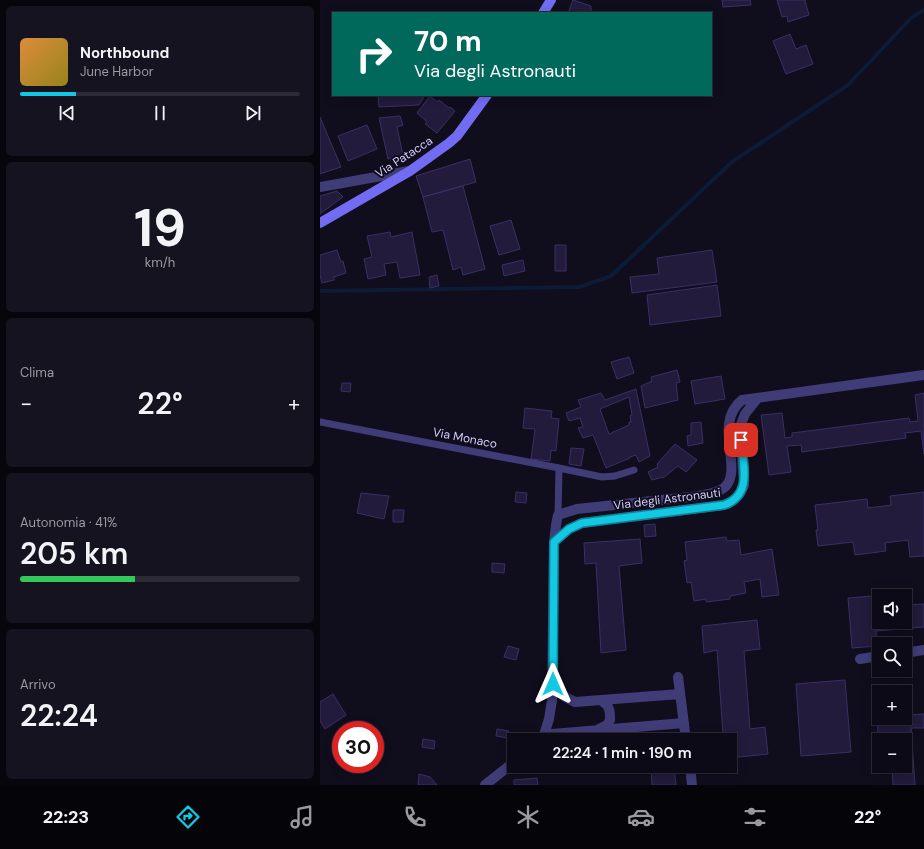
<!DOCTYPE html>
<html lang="it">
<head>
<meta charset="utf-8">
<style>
  body { margin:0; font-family:"DM Sans",sans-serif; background:#15131f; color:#f1f3f6; height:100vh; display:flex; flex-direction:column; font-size:15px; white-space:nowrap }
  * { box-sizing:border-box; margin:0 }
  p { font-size:13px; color:#9a9aa1 }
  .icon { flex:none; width:22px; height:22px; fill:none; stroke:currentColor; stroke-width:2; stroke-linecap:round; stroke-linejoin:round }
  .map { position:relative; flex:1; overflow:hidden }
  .details { display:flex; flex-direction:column; gap:6px; padding:6px; background:#07060c; width:320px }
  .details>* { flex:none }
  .top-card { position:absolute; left:12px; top:12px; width:380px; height:84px; border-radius:0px; box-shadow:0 2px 10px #0003,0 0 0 1px #2c2b35; background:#00695c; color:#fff; overflow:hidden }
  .buttons { position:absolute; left:552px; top:589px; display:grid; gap:8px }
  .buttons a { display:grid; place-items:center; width:40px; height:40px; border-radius:0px; background:#0c0a16; box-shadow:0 2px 10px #0003,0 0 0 1px #2c2b35; font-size:20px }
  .speed { position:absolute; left:12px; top:721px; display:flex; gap:8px; font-size:20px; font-weight:700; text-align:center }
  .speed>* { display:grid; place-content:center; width:52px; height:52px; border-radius:50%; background:#0c0a16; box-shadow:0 2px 10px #0003,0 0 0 1px #2c2b35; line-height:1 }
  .speed .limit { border:6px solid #d22; background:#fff; color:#111 }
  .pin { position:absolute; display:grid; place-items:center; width:34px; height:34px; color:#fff; margin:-17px; border-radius:8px; box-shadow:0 2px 6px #0006 }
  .me { position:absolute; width:44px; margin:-22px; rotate:0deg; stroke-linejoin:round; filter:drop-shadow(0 0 3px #0008) }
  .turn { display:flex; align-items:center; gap:14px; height:84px; padding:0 16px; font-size:18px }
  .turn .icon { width:52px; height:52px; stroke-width:2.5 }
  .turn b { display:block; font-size:28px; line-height:34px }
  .big { font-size:30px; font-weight:600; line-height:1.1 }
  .details .card { flex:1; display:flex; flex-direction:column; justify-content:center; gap:6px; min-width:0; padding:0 14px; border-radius:6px; background:#15131f }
  .details .dial { align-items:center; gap:0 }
  .dial b { font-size:52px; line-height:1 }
  .song { display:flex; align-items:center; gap:12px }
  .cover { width:48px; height:48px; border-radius:6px; background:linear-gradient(135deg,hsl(30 70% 55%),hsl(50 70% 35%)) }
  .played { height:4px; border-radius:2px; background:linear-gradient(90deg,#12c8e2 20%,#2c2b35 20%) }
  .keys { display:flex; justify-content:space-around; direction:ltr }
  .heat { display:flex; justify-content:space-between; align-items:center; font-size:22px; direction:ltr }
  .charge { height:6px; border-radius:3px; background:linear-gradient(90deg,#34c759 41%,#2c2b35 0) }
  .trip { position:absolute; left:187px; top:733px; width:230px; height:40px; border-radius:0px; background:#0c0a16; box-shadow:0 2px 10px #0003,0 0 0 1px #2c2b35; font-weight:600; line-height:40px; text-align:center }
  .menu { display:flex; height:64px; justify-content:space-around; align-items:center; background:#050409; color:#9a9aa1 }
  .menu .icon { width:28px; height:28px }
  .menu .current { color:#12c8e2 }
  .menu b { font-size:18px; color:#f1f3f6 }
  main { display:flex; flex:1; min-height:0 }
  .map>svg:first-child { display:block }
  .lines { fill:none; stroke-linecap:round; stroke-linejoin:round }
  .stream { stroke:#0c1b36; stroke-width:4 }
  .building { fill:#221b3c; stroke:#3b2f66; fill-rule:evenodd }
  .service { stroke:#403c78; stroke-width:7 }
  .minor { stroke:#403c78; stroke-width:10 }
  .secondary { stroke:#726cf3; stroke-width:10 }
  .route-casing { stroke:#0c8293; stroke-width:10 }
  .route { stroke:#12c8e2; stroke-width:7 }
  .labels { text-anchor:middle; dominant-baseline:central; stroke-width:4; stroke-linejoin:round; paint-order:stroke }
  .street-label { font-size:12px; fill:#d3cdfb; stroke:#100d1d }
</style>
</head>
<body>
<main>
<section class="details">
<div class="card">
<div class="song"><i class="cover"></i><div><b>Northbound</b><p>June Harbor</p></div></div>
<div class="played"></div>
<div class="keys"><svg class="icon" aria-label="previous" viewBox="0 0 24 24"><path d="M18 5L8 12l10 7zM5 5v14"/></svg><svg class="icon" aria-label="pause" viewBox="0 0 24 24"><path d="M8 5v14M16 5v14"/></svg><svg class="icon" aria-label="next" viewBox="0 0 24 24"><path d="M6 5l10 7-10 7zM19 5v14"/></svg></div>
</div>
<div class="card dial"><b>19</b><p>km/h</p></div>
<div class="card"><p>Clima</p>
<div class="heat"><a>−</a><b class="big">22°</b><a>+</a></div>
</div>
<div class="card"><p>Autonomia · 41%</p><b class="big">205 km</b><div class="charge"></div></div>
<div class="card"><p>Arrivo</p><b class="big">22:24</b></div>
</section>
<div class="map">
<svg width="604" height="785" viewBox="0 0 604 785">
  <rect width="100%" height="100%" fill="#100d1d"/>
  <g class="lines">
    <path class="stream" d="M 0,291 L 259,287 L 291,276 L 413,161 L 528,85 L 592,17 L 604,10"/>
  </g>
  <path class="building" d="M 253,0 L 271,6 L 271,13 L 248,13 Z
    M 402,0 L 430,0 L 431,5 L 403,7 Z
    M 457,0 L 486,0 L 485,1 L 489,15 L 468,22 L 467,16 L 462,17 Z
    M 470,34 L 476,49 L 486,45 L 493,64 L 466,74 L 453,41 Z
    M 58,95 L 105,95 L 99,105 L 59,107 Z
    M 110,96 L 117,102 L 119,100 L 129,108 L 130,107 L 135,111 L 117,133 L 105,124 L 107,122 L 97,113 Z
    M 80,116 L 83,125 L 77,127 L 83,155 L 68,159 L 59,118 Z
    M 0,117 L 21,167 L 0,174 Z
    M 47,125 L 57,149 L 28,161 L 18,136 Z
    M 150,159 L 156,182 L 103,197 L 96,176 Z
    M 143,186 L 165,269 L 143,275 L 141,267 L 133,270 L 123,230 L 112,232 L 103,197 Z
    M 17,191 L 23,197 L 0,214 L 0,196 Z
    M 191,220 L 200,249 L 179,255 L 170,226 Z
    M 70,232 L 71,237 L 92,232 L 100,275 L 80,278 L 77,262 L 64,264 L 66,275 L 48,279 L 44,259 L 52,257 L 47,236 Z
    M 235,245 L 246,245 L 246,271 L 235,271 Z
    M 17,250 L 21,262 L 23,261 L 26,273 L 14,277 L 14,280 L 2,283 L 0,275 L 0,255 Z
    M 392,250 L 397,282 L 312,293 L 310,277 L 339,274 L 337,258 Z
    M 203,260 L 205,271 L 184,276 L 182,265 Z
    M 117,275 L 119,286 L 110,288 L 109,277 Z
    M 397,285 L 401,316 L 330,325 L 327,295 Z
    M 309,357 L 314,373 L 297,379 L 291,362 Z
    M 357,370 L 360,382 L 356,383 L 358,400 L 325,408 L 321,386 L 332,381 L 331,377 Z
    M 401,376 L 405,399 L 375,404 L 371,381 Z
    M 22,383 L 31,383 L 30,392 L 21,391 Z
    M 316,389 L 330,456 L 319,462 L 316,455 L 310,457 L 310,458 L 286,468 L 273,435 L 263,438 L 258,428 L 263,427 L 260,418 L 249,421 L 246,413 L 261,407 L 258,400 L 281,393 L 285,400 ZM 309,397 L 312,415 L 310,416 L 311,422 L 309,422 L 309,425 L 289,434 L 280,409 Z
    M 604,393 L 604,454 L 601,431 L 585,433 L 586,438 L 482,452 L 481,445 L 467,446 L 471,472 L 449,475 L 441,415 L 462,413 L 465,438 L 472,437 L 472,433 L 589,418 L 590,422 L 598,421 L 595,395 Z
    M 205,408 L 232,411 L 231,418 L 239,419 L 236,451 L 231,450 L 230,461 L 211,459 L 215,429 L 203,428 Z
    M 381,422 L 383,443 L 368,446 L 367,436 L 371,435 L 371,423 Z
    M 355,444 L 377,460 L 366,472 L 358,466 L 343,478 L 343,477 L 332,480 L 328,472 L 338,467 L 337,464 Z
    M 251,448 L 264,449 L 261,466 L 249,464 Z
    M 196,492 L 207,493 L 206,503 L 195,502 Z
    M 604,492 L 604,556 L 590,557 L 588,540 L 565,543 L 566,551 L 535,555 L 533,542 L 498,546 L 496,530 L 498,530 L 495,505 L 547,499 L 548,508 L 571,505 L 570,496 Z
    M 41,493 L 69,496 L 64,519 L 37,513 Z
    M 73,510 L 84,510 L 83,522 L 73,522 Z
    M 335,524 L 336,536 L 325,537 L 324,525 Z
    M 406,537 L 407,541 L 419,540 L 421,555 L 452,549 L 459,595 L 442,597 L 440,579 L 424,582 L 426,593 L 410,596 L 410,599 L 386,602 L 386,599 L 374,601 L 371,582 L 367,583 L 364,561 L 367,560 L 365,542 Z
    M 320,539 L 322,563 L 299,566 L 306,650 L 281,653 L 276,563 L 265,564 L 264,543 Z
    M 172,563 L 185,564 L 184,573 L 172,572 Z
    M 552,596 L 553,608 L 559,608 L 559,622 L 585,622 L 585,605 L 604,604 L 604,627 L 556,631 L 557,646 L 532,648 L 528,598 Z
    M 437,620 L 440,649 L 424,651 L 430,729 L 445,727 L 448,754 L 410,758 L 410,740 L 392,740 L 391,736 L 403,734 L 397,650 L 384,653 L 382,626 Z
    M 188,646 L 199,649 L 196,660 L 184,657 Z
    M 525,680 L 531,752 L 481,756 L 476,684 Z
    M 13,694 L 26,715 L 5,729 L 0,721 L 0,702 Z
    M 604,714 L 604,728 L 591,728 L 592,737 L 584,737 L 584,740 L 578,740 L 577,734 L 558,735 L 557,716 L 559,716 L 559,718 L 585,718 L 585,715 Z
    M 177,729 L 189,731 L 188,738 L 176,736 Z
    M 103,739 L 115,741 L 114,749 L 102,747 Z
    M 585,741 L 592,741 L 595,785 L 573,785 L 572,766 L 585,766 Z
    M 354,766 L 356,785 L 332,785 L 331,768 Z
    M 99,774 L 110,777 L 117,785 L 98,785 Z
    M 217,778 L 218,785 L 194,785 L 194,780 Z"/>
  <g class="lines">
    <path class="service" d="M 0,422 L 239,468 L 238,515
      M 239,468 L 282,477 L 295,476 L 314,470"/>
    <path class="minor" d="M 0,187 L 89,171
      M 234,542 L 249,529 L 262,523 L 404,505 C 414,502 420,496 424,485 L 420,427 L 425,414 L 437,399
      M 585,653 L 604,650
      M 540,659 L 559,656
      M 358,677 L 366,740
      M 233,684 L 245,697 L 255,702 L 360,694
      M 279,729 L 287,725 L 290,720 C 290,711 290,706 282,701
      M 223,738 L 232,734 L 364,723
      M 221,740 L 223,738 L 229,719 L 232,700 L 234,542 L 236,525 L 238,515 L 257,509 L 379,496 C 388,494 398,493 405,487 C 424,469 392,424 422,400 L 604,375
      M 370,766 L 372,785
      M 165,785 L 194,762"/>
    <path class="secondary" d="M 223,13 L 231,0
      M 0,223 L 90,171 L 129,143 L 137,136 L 167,95"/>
  </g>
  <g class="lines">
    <g class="route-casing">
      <path id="route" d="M 233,684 L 234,542 L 249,529 L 262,523 L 404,505 C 433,495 423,464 421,440"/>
    </g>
    <use href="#route" class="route"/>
  </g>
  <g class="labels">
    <g class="street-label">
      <text transform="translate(84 157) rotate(-33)">Via Patacca</text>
      <text transform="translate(145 438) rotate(11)">Via Monaco</text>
      <text transform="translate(347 499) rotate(-7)">Via degli Astronauti</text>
    </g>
  </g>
</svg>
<div class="buttons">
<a><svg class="icon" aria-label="sound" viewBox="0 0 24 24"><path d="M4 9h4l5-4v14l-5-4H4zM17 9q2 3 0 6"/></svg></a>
<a><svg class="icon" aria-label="search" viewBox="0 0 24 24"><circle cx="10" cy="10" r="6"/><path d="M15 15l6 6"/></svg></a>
<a>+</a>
<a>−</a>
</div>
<div class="speed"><div class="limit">30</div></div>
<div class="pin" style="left:421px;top:440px;background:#d93025"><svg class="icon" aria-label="arrive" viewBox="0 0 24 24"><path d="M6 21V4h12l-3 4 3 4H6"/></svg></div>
<svg class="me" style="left:233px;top:684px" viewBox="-20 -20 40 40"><path d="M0-17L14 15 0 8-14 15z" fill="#12c8e2" stroke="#fff" stroke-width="4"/></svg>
<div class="trip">22:24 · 1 min · 190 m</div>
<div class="top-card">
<div class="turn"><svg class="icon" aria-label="right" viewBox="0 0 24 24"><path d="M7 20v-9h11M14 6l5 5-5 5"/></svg><div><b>70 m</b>Via degli Astronauti</div></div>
</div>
</div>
</main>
<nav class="menu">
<b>22:23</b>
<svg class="icon current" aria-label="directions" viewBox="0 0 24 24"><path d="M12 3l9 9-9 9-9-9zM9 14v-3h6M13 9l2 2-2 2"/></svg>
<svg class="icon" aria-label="music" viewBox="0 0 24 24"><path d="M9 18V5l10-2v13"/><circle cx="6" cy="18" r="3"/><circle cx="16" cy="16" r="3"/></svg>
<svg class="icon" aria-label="phone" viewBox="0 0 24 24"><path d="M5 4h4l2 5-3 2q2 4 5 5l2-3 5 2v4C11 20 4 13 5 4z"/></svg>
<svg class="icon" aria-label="climate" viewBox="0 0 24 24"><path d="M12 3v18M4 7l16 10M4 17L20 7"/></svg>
<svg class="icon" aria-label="car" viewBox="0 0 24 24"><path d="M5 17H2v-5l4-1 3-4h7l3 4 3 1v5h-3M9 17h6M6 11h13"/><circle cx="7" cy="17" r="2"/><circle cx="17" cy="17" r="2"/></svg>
<svg class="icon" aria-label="filters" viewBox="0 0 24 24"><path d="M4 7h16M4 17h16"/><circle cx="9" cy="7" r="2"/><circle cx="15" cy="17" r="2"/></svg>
<b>22°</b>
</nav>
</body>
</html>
